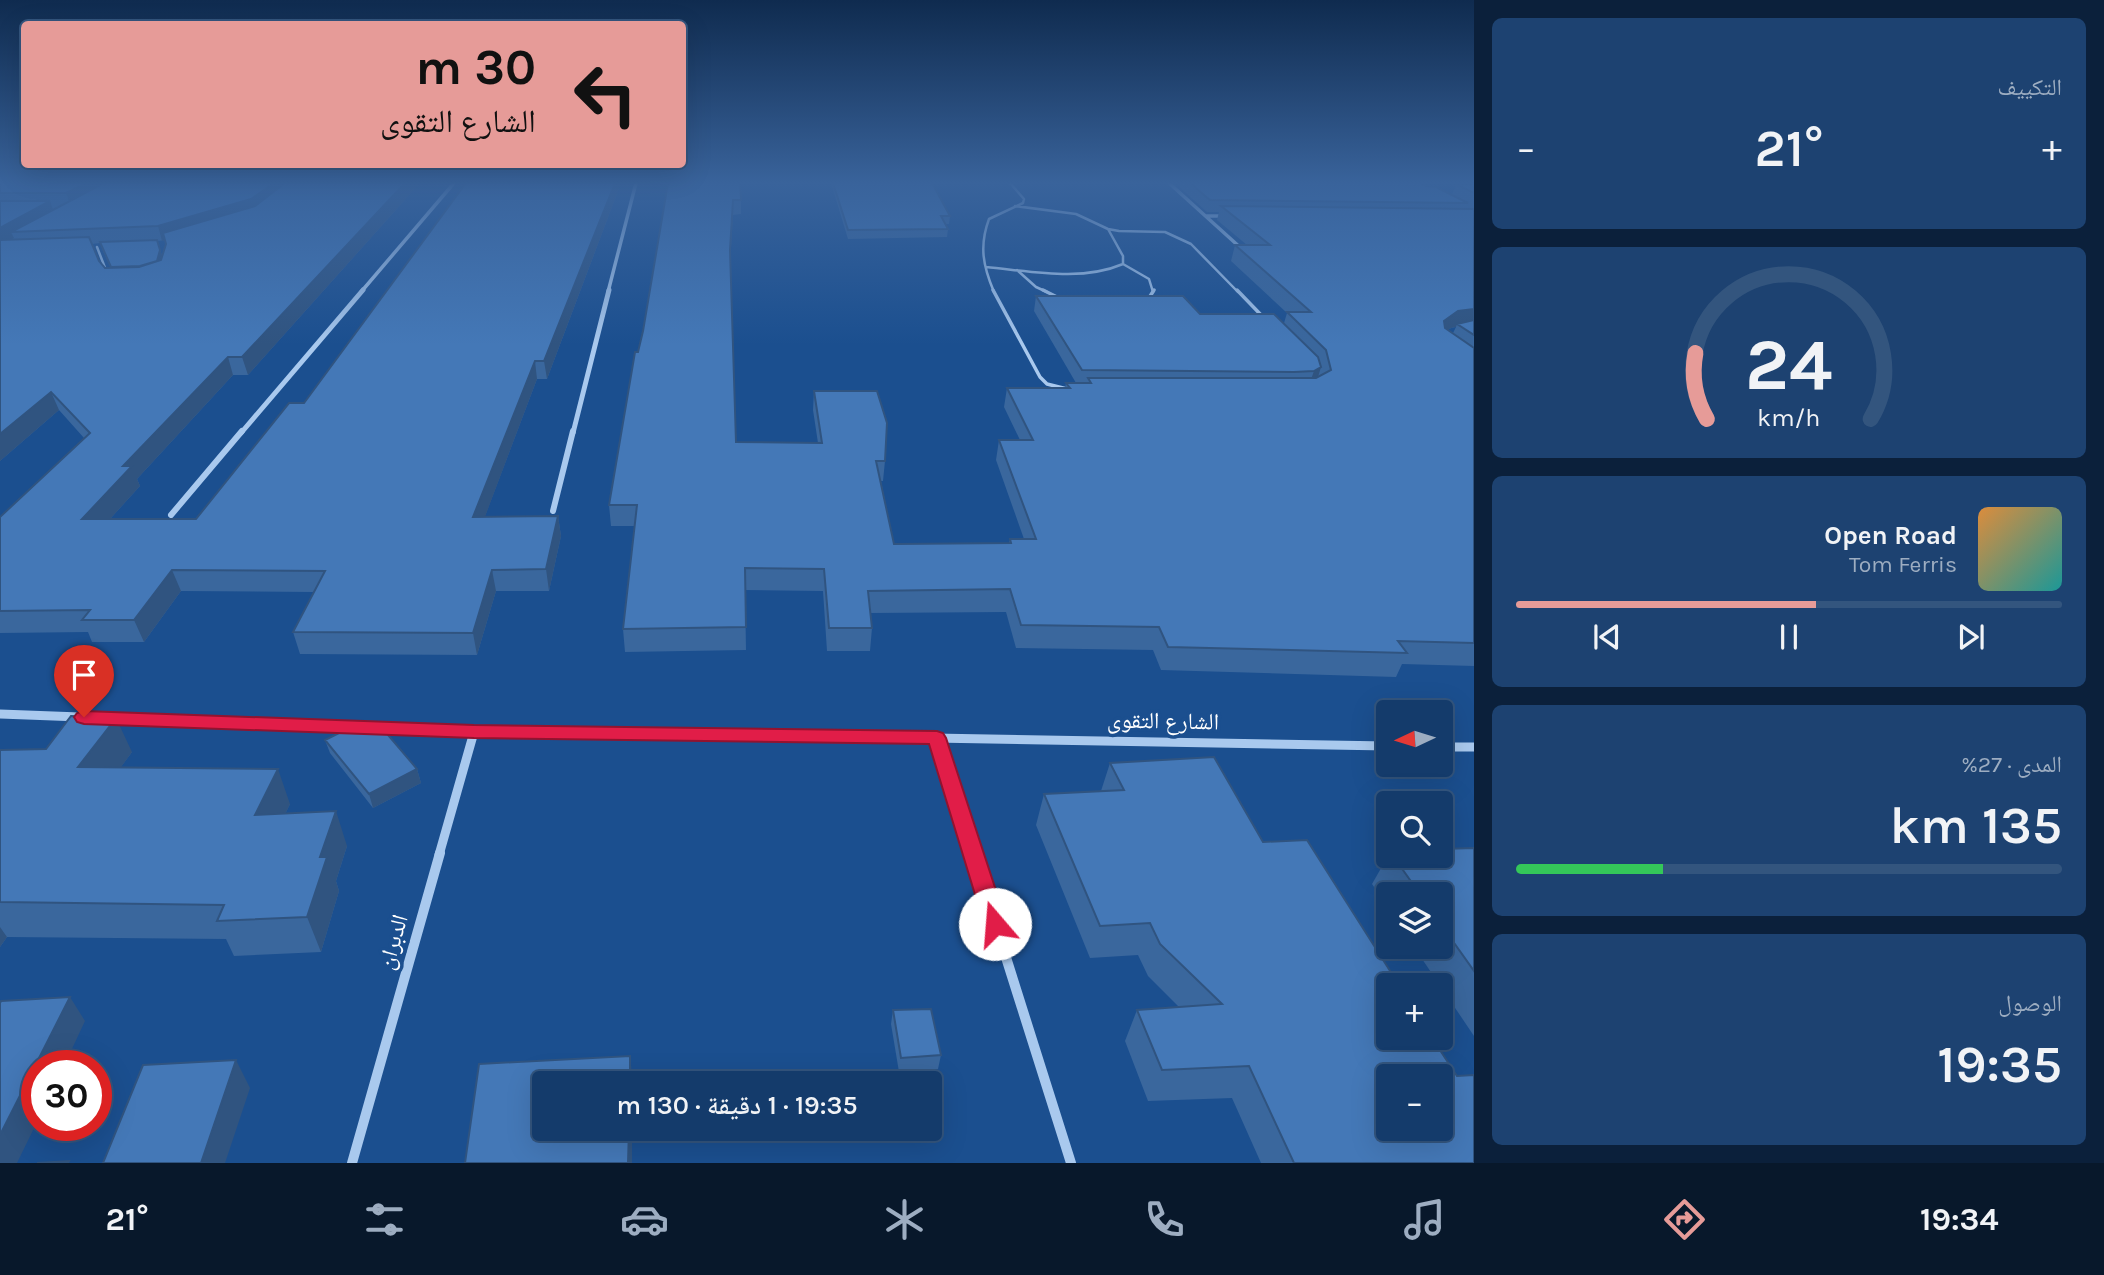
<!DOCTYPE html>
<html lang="ar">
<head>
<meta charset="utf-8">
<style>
  body { margin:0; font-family:Karla,"Noto Naskh Arabic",sans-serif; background:#1d4271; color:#f1f3f6; direction:rtl; height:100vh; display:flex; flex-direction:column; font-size:26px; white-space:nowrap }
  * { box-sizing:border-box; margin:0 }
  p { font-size:23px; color:#9dadc1 }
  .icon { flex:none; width:38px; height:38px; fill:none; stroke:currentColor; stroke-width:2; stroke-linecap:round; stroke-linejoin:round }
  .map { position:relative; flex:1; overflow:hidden; direction:ltr }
  .side { display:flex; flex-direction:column; gap:18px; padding:18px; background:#0b203b; width:630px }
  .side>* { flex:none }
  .top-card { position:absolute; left:21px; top:21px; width:665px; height:147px; border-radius:7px; box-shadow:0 7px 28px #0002,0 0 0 2px #33557e; direction:rtl; background:#e69b98; color:#111; overflow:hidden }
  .needle { width:46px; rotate:266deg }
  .tools { position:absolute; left:1376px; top:700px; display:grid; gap:14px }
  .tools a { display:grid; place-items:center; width:77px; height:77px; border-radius:7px; background:#143b6b; box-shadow:0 7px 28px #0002,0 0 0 2px #33557e; font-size:35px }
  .speed { position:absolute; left:21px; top:1050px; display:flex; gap:14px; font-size:35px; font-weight:700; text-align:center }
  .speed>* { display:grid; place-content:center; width:91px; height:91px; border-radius:50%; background:#143b6b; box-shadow:0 7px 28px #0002,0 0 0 2px #33557e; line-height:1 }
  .speed .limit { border:10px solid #d22; background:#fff; color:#111 }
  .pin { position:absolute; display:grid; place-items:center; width:60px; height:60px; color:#fff; margin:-72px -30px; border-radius:50% 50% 50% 0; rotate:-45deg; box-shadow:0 0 7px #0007 }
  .pin .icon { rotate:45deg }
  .me { position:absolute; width:77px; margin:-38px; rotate:342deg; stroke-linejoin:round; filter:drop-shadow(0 0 5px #0008) }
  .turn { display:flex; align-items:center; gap:24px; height:147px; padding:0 35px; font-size:32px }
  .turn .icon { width:91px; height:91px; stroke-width:2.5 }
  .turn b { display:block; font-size:49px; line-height:60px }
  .big { font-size:52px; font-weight:600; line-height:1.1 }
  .side .card { flex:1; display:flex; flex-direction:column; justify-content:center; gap:10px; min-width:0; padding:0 24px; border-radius:10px; background:#1d4271 }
  .side .dial { align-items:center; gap:0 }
  .dial svg { height:182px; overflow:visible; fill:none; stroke:#33557e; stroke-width:7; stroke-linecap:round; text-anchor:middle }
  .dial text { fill:#f1f3f6; stroke:none }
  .song { display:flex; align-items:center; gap:21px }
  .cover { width:84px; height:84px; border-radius:10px; background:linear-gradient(135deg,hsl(30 70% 55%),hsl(180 70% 35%)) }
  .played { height:7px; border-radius:4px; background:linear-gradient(90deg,#e69b98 55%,#33557e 55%) }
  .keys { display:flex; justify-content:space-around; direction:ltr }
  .heat { display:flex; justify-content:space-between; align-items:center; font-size:38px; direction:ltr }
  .charge { height:10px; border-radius:5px; background:linear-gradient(90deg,#34c759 27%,#33557e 0) }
  .trip { position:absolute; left:532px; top:1071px; width:410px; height:70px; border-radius:7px; background:#143b6b; box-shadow:0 7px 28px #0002,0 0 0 2px #33557e; font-weight:600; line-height:70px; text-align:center; direction:rtl }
  .tab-bar { display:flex; height:112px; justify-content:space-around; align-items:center; background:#08182b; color:#9dadc1 }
  .tab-bar .icon { width:49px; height:49px }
  .tab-bar .selected { color:#e69b98 }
  .tab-bar b { font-size:32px; color:#f1f3f6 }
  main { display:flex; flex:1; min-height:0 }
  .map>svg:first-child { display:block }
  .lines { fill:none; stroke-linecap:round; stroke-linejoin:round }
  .lane-far1 { stroke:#a9c9ee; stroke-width:2.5 }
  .lane { stroke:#a9c9ee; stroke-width:3.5 }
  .street-far4 { stroke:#a9c9ee; stroke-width:3.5 }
  .street-far3 { stroke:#a9c9ee; stroke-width:5 }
  .street-far2 { stroke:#a9c9ee; stroke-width:6 }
  .street-far1 { stroke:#a9c9ee; stroke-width:9 }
  .street { stroke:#a9c9ee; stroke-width:10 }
  .wall { fill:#3a679d; fill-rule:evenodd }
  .shaded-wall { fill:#305480 }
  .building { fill:#4478b7; stroke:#305480; stroke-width:2; fill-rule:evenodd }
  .route { fill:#e11d48; stroke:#92132f; stroke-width:2 }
  .labels { text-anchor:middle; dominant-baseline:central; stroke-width:7; stroke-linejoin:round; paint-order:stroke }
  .near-street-label { font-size:23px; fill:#fff; stroke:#1b4f8f }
</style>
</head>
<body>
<main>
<section class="side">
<div class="card"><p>التكييف</p>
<div class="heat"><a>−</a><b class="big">21°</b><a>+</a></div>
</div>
<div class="card dial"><svg viewBox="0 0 100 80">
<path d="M14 69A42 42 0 1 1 86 69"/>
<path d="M14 69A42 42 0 0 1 9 40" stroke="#e69b98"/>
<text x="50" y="56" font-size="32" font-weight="700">24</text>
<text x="50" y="72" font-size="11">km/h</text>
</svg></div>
<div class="card">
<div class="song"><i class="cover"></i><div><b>Open Road</b><p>Tom Ferris</p></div></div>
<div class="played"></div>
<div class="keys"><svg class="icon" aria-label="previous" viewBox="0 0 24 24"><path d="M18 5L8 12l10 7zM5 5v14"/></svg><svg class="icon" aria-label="pause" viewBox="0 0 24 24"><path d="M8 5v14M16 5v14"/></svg><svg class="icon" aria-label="next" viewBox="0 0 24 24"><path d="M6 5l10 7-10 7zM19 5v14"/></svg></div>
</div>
<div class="card"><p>المدى · 27%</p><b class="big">135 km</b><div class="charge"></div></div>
<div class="card"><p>الوصول</p><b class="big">19:35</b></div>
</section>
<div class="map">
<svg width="1474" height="1163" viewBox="0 0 1474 1163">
  <rect width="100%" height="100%" fill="#1b4f8f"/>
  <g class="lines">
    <path class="lane-far1" d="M 1015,206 L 1076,214 L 1108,229 L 1119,231 L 1165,232 L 1191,244 L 1238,292
      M 97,247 L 107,273
      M 1123,264 L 1149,279 L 1153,292
      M 986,267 C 1030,271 1081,282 1123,264 L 1123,256 L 1108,229
      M 1017,270 L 1036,287 L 1047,292
      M 994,292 C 983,266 979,246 989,219 L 1023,203 L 1024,199 L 1010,183"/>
    <path class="lane" d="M 993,290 L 1040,377 L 1047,384 L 1067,389
      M 1043,290 L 1057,297
      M 1237,290 L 1263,317
      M 1147,301 L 1154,290"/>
    <path class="street-far4" d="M 1169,183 L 1243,250
      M 1206,216 L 1226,216
      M 361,292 L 454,183
      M 608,292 L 636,183"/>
    <path class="street-far3" d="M 241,433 L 363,290
      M 573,433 L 609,290"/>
    <path class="street-far2" d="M 553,511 L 573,431
      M 171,515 L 242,431"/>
    <path class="street-far1" d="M 0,714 L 80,717
      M 109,718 L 360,727
      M 375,728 L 1388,746
      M 937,738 L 974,855
      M 1440,747 L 1474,747
      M 439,855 L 474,732"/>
    <path class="street" d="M 973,853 L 1071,1163
      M 352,1163 L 440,853"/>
  </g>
  <path class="wall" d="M 0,183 L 420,183 L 248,375 L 233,375 L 137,479 L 140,486 L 110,519 L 196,519 L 304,403 L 466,183 L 621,183 L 547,379 L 537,379 L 485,516 L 558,516 L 561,536 L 549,591 L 496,591 L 477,655 L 300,654 L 293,632 L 314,592 L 181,591 L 144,642 L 92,642 L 88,632 L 0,633 L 0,517 L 84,438 L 59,410 L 0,461 ZM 165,240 L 166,244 L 162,256 L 158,241 ZM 100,243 L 103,251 L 111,268 L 105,268 L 99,261 L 92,244 Z
    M 668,183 L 741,200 L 741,214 L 733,215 L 730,262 L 736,442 L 818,443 L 813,410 L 814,391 L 885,461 L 883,481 L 881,481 L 894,544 L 1009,543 L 1010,539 L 1024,539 L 996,460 L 999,440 L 1020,440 L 1004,407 L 1007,388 L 1065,388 L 1066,383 L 1076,383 L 1034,311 L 1036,296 L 1284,323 L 1287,313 L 1231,261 L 1235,245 L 1247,245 L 1217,220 L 1219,212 L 1207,212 L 1175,183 L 1420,183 L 1427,186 L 1452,195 L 1456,184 L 1474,184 L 1474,666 L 1402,664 L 1396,677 L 1161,670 L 1153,650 L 1016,648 L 1006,612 L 870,613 L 872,628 L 870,651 L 827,651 L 823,591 L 745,590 L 746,650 L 625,652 L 623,629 L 635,526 L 611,526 L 609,505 L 643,331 ZM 1456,327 L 1453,333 L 1448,330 L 1451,328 Z
    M 831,183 L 932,183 L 950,216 L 949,224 L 946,224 L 948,229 L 947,237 L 848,239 Z
    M 325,740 L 417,769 L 421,783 L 373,808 L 330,753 Z
    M 0,750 L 132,752 L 120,768 L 290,804 L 285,814 L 347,846 L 336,881 L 339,891 L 321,952 L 234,956 L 226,939 L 7,937 L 0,947 Z
    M 1110,763 L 1263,842 L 1474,1163 L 1261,1163 L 1232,1098 L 1148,1101 L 1125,1041 L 1137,1010 L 1179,1007 L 1148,976 L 1138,955 L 1090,958 L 1036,825 L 1044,794 L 1101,791 Z
    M 1474,848 L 1474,1036 L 1414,947 L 1440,947 L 1440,894 L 1388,894 L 1388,907 L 1372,884 L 1388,856 L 1440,856 Z
    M 893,1010 L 941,1055 L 938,1069 L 899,1072 L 891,1024 Z"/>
  <path class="shaded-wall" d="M 87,183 L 116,183 L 71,207 L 66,193 Z
    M 274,183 L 295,183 L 255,212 L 162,241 L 158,226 Z
    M 405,183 L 420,183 L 248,375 L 242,357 Z
    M 615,183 L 621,183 L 547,379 L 544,361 Z
    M 733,200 L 733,215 L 730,266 L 730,250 Z
    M 50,201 L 55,215 L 11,232 L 14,238 L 0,246 L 0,228 Z
    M 157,240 L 163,259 L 143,275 Z
    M 1474,309 L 1474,326 L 1457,324 L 1456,327 L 1451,328 L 1437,338 L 1444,321 L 1458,311 Z
    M 228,357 L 233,375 L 137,479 L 140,486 L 91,540 L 82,519 L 123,466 Z
    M 535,361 L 537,379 L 477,538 L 473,517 Z
    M 1321,367 L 1316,384 L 1308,388 L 1314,371 Z
    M 51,392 L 59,410 L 0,461 L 0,434 Z
    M 558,516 L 561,536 L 549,591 L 546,569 Z
    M 172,570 L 181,591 L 144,642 L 134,620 Z
    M 492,570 L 496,591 L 477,655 L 473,633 Z
    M 116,718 L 132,752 L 96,802 L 78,767 Z
    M 278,769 L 290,804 L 268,850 L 255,815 Z
    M 417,769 L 421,783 L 373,808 L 369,794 Z
    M 336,811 L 347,846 L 336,881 L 339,891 L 321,952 L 307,917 L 320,857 Z
    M 0,927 L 7,937 L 0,947 Z
    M 70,997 L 85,1021 L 64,1066 L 37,1066 L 37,1122 L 17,1163 L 0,1163 L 0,1135 Z
    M 630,1056 L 633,1083 L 630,1083 Z
    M 236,1060 L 250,1088 L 225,1163 L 201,1163 Z
    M 629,1129 L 632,1129 L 632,1163 L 628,1163 Z"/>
  <path class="building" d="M 0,183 L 87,183 L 66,193 L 0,193 Z
    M 104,183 L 274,183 L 251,199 L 158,226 L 11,232 Z
    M 285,183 L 405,183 L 242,357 L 228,357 L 123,466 L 132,466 L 82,519 L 196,519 L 289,403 L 304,403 L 466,183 L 615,183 L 544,361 L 535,361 L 473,517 L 558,516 L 546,569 L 492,570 L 473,633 L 293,632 L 325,571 L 172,570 L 134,620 L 82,620 L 90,610 L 0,611 L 0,517 L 90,433 L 51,392 L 0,434 L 0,240 L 89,237 L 99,261 L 105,268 L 139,267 L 161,260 L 166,244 L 163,233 L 255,206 Z
    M 668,183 L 740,183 L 741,200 L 733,200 L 730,250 L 736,442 L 822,443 L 814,391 L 877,391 L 887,423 L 885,461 L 876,461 L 894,544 L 1011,543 L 1010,539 L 1036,539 L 999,440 L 1033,440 L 1007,388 L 1070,388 L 1066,383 L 1091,383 L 1088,378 L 1316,378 L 1331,370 L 1326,350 L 1287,312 L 1311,312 L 1235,245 L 1270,245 L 1221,206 L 1474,209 L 1474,309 L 1458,311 L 1444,321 L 1445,328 L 1474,348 L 1474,643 L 1398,641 L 1407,653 L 1168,647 L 1159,627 L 1021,625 L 1010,589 L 868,591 L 872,628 L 829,628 L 824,569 L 745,568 L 746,627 L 623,629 L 637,505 L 609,505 L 635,352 L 638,352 L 643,331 Z
    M 833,183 L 932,183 L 950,216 L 941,216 L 948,229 L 848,230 Z
    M 1190,183 L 1420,183 L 1427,186 L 1436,187 L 1468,203 L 1210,200 Z
    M 1456,184 L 1474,184 L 1474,193 Z
    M 0,201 L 50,201 L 0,228 Z
    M 157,240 L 160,250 L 157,261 L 140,266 L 111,267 L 100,242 Z
    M 1036,296 L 1183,296 L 1200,314 L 1274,314 L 1318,357 L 1321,367 L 1314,371 L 1294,372 L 1082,370 Z
    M 1474,320 L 1474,335 L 1457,324 Z
    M 71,716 L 116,718 L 78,767 L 278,769 L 255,815 L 336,811 L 320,857 L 327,857 L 307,917 L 217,921 L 224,905 L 0,902 L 0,750 L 46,749 Z
    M 363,721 L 377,722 L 417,769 L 369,794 L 325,740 Z
    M 1214,757 L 1263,842 L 1307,840 L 1399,985 L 1388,985 L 1388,1038 L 1432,1038 L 1457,1076 L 1474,1075 L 1474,1163 L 1294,1163 L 1249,1066 L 1162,1070 L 1137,1010 L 1222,1004 L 1160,944 L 1150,923 L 1100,926 L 1044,794 L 1124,790 L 1110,763 ZM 1388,1076 L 1440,1076 L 1440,1129 L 1388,1129 Z
    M 1474,848 L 1474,971 L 1440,923 L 1440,894 L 1420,894 L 1393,856 L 1440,856 L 1440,849 Z
    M 70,997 L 0,1135 L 0,1003 L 1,1001 Z
    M 931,1009 L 941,1055 L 901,1058 L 893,1010 Z
    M 630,1056 L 630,1083 L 544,1083 L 544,1129 L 629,1129 L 628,1163 L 465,1163 L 479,1064 Z
    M 236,1060 L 201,1163 L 103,1163 L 143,1065 Z
    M 69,1161 L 68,1163 L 37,1163 Z"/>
  <linearGradient id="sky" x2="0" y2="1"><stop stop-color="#0f2b4f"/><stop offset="0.53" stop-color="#39639b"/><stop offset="1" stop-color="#39639b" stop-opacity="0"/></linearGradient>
  <rect width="1474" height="345" fill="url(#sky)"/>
  <path class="route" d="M 84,711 L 474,725 L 937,731 L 943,733 L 946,738 L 1007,924 L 1004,931 L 995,934 L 987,931 L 984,924 L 929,744 L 474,738 L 84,724 L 77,722 L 74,717 L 77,713 Z"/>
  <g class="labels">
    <g class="near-street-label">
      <text transform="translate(1163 721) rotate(1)">الشارع التقوى</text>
      <text transform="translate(393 942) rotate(-74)">الدبران</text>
    </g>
  </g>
</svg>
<div class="tools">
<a><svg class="needle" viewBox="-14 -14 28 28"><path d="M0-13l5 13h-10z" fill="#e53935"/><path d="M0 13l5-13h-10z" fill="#9dadc1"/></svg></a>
<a><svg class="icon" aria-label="search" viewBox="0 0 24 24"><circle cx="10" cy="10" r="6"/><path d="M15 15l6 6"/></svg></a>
<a><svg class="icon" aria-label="layers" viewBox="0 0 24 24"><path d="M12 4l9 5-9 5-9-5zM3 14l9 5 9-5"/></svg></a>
<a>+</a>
<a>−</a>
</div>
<div class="speed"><div class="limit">30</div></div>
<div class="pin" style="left:84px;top:717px;background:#d93025"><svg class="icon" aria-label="arrive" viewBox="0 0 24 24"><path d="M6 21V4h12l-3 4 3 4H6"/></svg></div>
<svg class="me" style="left:995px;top:924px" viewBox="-20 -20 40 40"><circle r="19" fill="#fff"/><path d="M0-13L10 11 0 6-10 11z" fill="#e11d48"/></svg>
<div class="trip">19:35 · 1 دقيقة · 130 m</div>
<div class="top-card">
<div class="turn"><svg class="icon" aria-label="left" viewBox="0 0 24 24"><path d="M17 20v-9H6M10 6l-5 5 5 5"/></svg><div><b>30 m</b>الشارع التقوى</div></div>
</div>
</div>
</main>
<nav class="tab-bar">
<b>19:34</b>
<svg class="icon selected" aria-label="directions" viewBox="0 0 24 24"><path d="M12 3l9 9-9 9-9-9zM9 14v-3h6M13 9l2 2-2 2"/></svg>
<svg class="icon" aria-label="music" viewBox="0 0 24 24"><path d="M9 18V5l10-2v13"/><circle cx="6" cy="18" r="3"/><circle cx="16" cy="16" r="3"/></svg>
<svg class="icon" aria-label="phone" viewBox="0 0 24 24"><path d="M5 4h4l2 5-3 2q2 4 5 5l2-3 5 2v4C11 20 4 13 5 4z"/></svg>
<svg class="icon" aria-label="climate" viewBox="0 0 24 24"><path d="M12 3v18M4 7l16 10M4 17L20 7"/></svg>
<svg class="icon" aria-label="car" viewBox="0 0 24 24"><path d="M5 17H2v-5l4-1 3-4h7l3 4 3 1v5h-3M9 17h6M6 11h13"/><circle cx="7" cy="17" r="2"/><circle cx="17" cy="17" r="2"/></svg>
<svg class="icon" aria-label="filters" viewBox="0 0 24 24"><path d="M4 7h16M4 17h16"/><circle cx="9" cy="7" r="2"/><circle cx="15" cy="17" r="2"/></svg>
<b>21°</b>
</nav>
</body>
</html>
